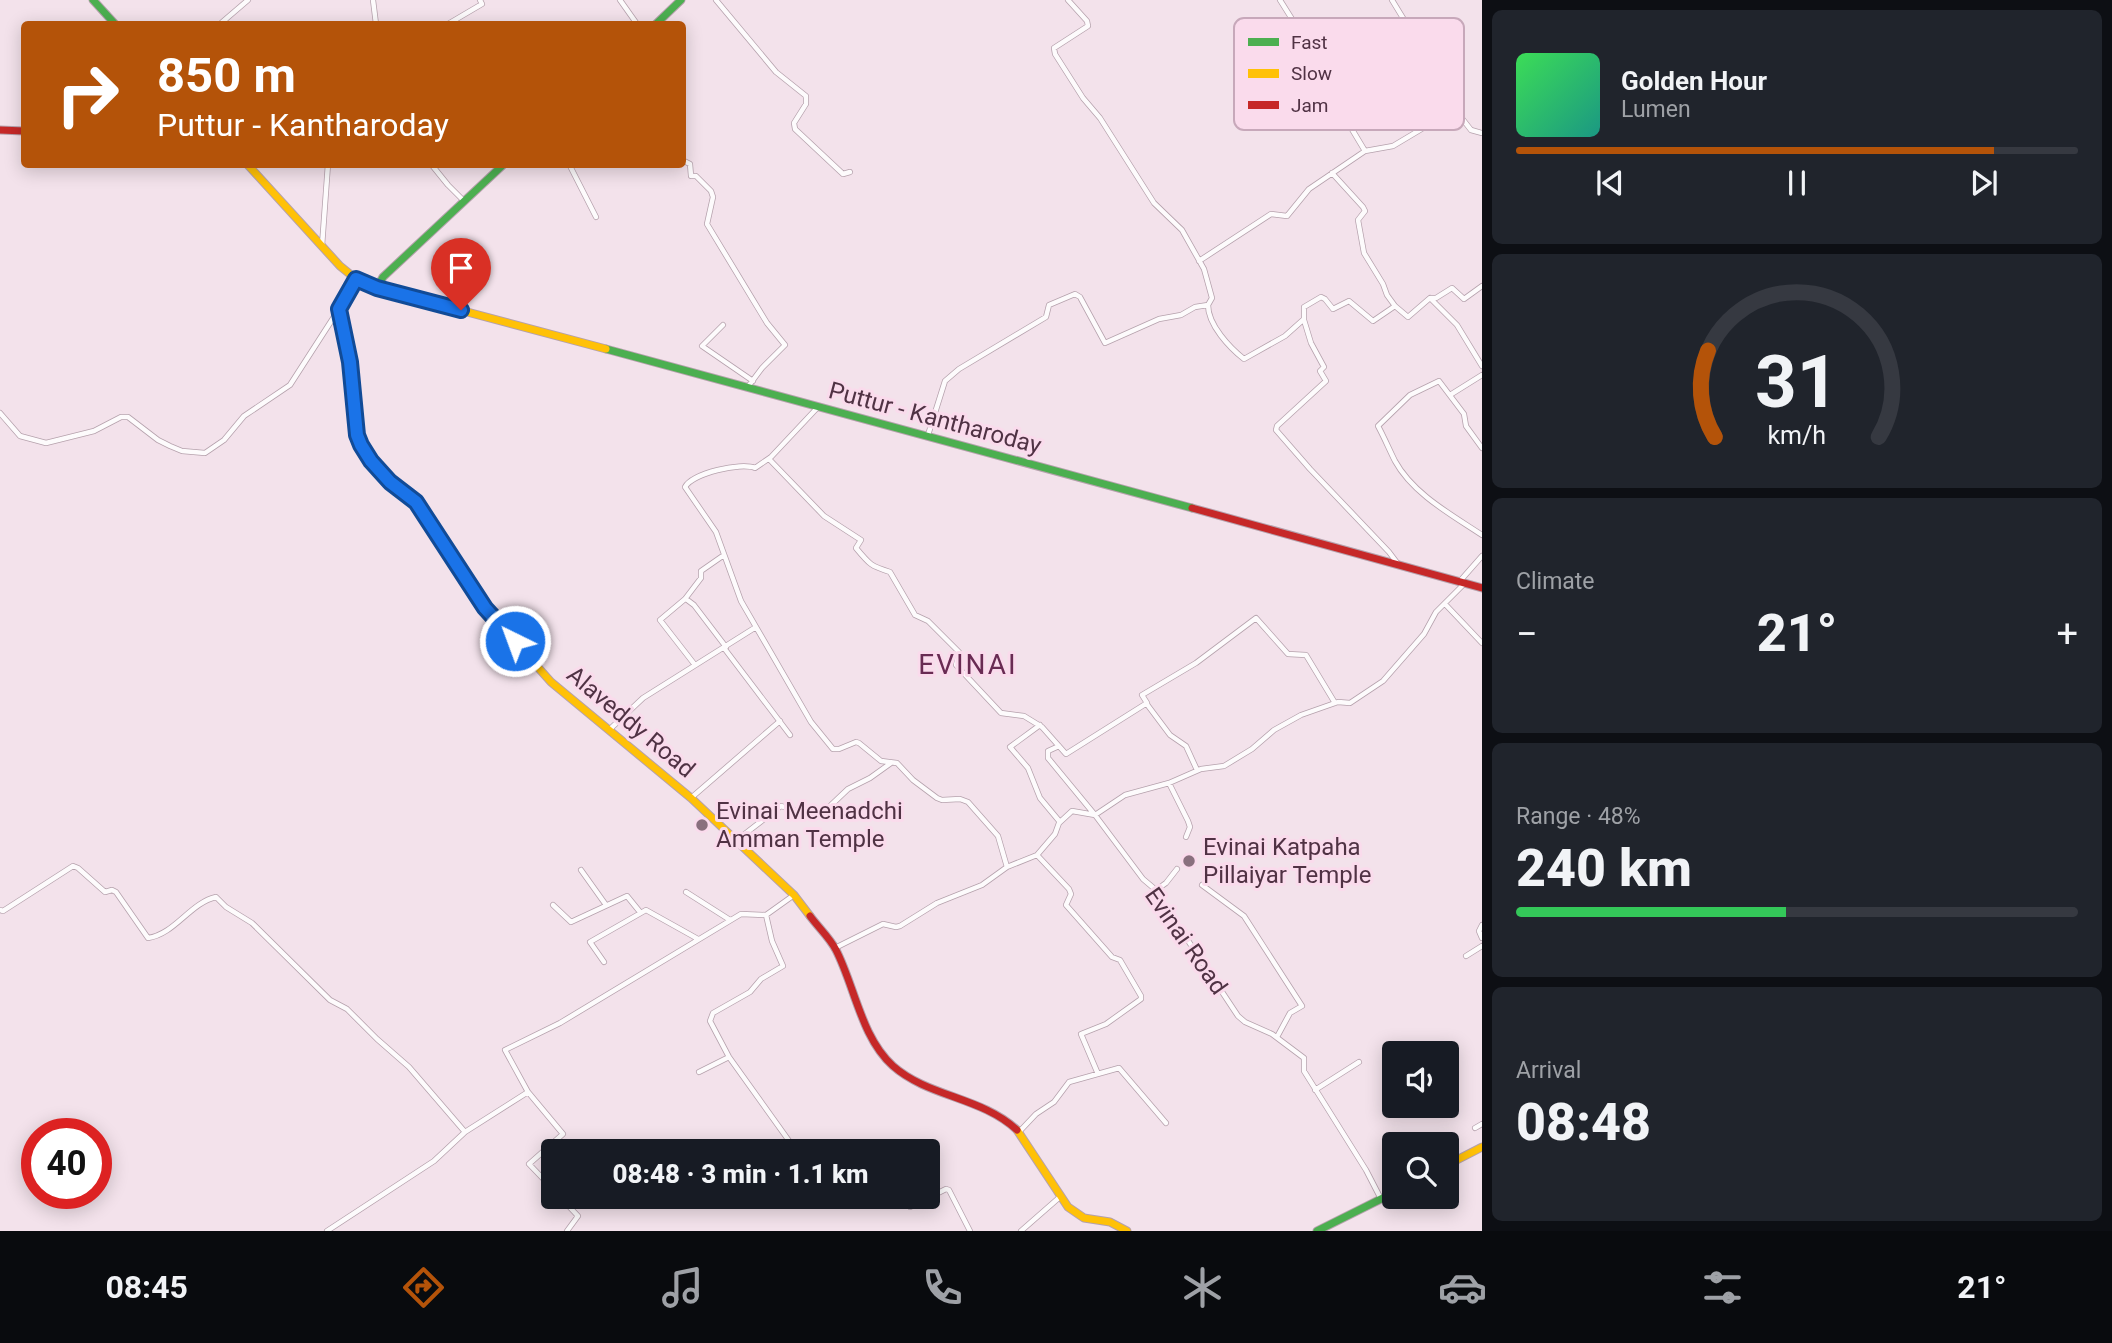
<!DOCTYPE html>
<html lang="en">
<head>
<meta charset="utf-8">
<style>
  body { margin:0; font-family:Roboto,sans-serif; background:#20242c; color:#f1f3f6; height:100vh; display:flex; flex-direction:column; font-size:26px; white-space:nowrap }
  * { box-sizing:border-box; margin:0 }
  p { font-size:23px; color:#9ea1a6 }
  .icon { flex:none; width:38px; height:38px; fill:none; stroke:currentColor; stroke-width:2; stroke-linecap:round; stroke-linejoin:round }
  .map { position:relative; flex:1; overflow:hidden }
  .sheet { display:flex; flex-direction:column; gap:10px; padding:10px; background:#0d0f14; width:630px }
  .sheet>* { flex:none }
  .guide { position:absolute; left:21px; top:21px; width:665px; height:147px; border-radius:7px; box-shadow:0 4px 18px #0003; background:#b45309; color:#fff; overflow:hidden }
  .tools { position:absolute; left:1382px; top:1041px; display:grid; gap:14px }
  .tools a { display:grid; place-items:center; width:77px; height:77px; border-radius:7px; background:#171b24; box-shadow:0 4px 18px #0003; font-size:35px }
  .speed { position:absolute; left:21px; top:1118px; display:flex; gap:14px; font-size:35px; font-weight:700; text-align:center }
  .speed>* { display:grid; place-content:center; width:91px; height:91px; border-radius:50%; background:#171b24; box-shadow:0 4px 18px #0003; line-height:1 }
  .speed .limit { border:10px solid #d22; background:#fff; color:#111 }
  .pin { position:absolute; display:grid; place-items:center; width:60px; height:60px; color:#fff; margin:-72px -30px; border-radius:50% 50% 50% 0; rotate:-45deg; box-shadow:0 0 7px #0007 }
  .pin .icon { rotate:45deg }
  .me { position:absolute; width:77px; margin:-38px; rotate:318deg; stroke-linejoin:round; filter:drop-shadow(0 0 5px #0008) }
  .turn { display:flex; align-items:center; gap:24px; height:147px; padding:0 21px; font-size:32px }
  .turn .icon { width:91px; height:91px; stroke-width:2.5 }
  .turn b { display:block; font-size:49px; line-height:60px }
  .big { font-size:52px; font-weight:800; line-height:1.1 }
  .sheet .tile { flex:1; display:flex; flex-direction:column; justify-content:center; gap:10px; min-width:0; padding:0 24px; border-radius:10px; background:#20242c }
  .sheet .dial { align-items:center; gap:0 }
  .dial svg { height:182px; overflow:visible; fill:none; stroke:#363941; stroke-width:7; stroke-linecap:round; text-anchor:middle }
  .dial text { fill:#f1f3f6; stroke:none }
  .song { display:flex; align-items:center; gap:21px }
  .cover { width:84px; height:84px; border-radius:10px; background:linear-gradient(135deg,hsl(130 70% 55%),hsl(170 70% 35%)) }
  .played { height:7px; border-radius:4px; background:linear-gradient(90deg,#b45309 85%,#363941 85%) }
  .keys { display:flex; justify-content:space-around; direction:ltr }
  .heat { display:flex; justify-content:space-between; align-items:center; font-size:38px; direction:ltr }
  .charge { height:10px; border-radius:5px; background:linear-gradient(90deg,#34c759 48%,#363941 0) }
  .trip { position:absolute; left:541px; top:1139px; width:399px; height:70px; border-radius:7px; background:#171b24; box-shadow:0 4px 18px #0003; font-weight:800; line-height:70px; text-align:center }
  .tab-bar { display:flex; height:112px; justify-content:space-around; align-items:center; background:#090b0e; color:#9ea1a6 }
  .tab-bar .icon { width:49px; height:49px }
  .tab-bar .on { color:#b45309 }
  .tab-bar b { font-size:32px; color:#f1f3f6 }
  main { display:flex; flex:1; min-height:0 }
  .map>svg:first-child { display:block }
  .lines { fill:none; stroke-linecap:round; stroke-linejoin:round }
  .street-casing { stroke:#b5a1ac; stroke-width:6 }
  .fast-casing { stroke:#b5a1ac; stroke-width:9 }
  .slow-casing { stroke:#b5a1ac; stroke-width:9 }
  .jam-casing { stroke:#b5a1ac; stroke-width:9 }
  .street { stroke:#fdfbfc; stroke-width:4.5 }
  .fast { stroke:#4caf50; stroke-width:7 }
  .slow { stroke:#ffc107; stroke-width:7 }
  .jam { stroke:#c62828; stroke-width:7 }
  .route-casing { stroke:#114b97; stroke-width:18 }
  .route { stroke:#1a73e8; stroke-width:12 }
  .poi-dot { fill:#89707e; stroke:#fadbec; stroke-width:2.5 }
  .labels { text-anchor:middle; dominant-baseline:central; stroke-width:6; stroke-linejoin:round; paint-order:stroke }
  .street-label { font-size:24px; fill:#503244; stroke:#fadbec }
  .poi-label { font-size:24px; fill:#503244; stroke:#fadbec; text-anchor:start }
  .quarter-label { font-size:28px; letter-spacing:2px; fill:#692b53; stroke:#fadbec }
  .key { fill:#fadbec; stroke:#c7a8ba; stroke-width:2 }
  .key-label { font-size:19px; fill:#503244 }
</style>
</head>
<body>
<main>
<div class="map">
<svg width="1482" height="1231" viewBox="0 0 1482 1231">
  <rect width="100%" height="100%" fill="#f3e2eb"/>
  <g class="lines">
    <g class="street-casing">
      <path id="street" d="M 373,0 L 376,24
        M 620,0 L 637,24
        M 716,0 L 776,72 L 806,96 L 806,104 L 794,123 L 795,129 L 843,174 L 850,172
        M 1280,0 L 1302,35 L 1297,42 L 1298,50 L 1333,91 L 1350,116 L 1350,126 L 1365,151
        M 1392,0 L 1431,64 L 1453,92 L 1450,103 L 1453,111
        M 220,24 L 248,0
        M 448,24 L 482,4 L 480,0
        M 682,160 L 690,164 L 691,176 L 696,176 L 711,191 L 713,197 L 707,224 L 767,323 L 785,345 L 762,368 L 747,388
        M 431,164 L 448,185 L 464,201
        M 569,164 L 596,217
        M 1332,173 L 1363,207 L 1365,211 L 1358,220 L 1364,253 L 1383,284 L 1387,295 L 1395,306 L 1408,317 L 1430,298 L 1457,325 L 1482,366
        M 322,246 L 328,164
        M 1199,261 L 1271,214 L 1287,216 L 1309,189 L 1365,151 L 1393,146 L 1450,112 L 1457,112 L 1471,130 L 1482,133
        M 1431,298 L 1436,298 L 1452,288 L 1464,299 L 1482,286
        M 1208,305 C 1208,325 1230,348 1244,359 L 1285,336 L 1304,319 L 1304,307 L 1321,297 L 1325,299 L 1333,309 L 1349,301 L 1373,321 L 1395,306
        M 1304,320 L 1311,343 L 1324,367 L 1320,371 L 1326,381 L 1277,426 L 1276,430 L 1310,469 L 1389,552 L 1398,564
        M 723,325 L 702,346 L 753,381
        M 1450,395 L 1482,375
        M 818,407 L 771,457 L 755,468 C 741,462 693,473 685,487 L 716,532 L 741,601 L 811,722 L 833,749 L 839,749 L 856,742 L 859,743 L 881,761 L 897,763 L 913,780 L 937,798 L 942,800 L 960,799 L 968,802 L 998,836 L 1007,867
        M 0,413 L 20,436 L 46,443 L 94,431 L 121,417 L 128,417 L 158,440 L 170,446 L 182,451 L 205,453 L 224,440 L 244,416 L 290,385 L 339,309
        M 928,435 L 945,381 L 959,369 L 1046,317 L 1049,305 L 1075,294 L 1080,297 L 1105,343 L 1159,319 L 1181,315 L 1195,307 L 1208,305 L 1212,298 L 1204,269 L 1182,230 L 1154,203 L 1100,118 L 1083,98 L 1055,54 L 1054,48 L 1088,26 L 1087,21 L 1068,0
        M 1482,448 L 1466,426 L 1464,414 L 1439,381 L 1410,395 L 1378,426 C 1384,437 1389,449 1395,461 C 1413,494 1452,515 1482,535
        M 769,459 L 824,516 L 861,540 L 856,548 C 870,565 871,566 890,572 L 915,615 L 928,621 L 959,652 L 956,665 L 1001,713 L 1024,716 L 1042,727 L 1066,754 L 1147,703 L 1142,695 L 1196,663 L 1256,618 L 1288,654 L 1306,655 L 1335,703
        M 1460,581 L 1482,556
        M 686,599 L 694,605 L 726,647
        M 1445,604 L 1482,643
        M 724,648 L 790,735
        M 695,665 L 660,620 L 685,599 L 701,578 L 701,571 L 724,555
        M 1146,703 L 1170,735 L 1186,746 L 1197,770
        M 1040,725 L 1010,747 L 1028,768 L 1040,798 L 1060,822
        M 609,730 L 643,698 L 756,627
        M 1059,746 L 1048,751 L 1048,758 L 1095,815 L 1143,879 L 1156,890 L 1170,924 L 1183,933 L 1238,1016 L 1245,1022 L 1272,1034 L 1304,1058 L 1304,1071 L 1366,1170 L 1381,1199
        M 1169,783 L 1188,821 L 1190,827 L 1186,837
        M 691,798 L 780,721
        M 737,840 L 781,806 L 813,816 L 829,807 L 848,789 L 870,778 L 891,763
        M 1037,855 L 1069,889 L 1071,894 L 1066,905 L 1112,957 L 1120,960 L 1141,996 L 1141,999 L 1106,1024 L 1081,1034 L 1098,1074
        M 581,870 L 606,905
        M 1202,885 L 1244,916 L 1302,1006 L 1290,1013 L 1277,1037
        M 1156,890 L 1166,883 L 1177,869
        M 686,892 L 730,920
        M 553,905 L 571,922 L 627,896 L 640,912
        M 0,910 L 3,911 L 73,866 L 78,868 L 105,892 L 112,890 L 116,892 L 148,938 C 175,934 190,903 216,897 L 226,907 L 252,923 L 330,1000 L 347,1009 L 377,1039 L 409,1067 L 465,1132
        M 766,915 L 772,941 L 783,966 L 761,979 L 750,992 L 713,1013 L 710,1021 L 729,1057 L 797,1152
        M 1482,925 L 1479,931 L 1482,938
        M 835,948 L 883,924 L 896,927 L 900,926 L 937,903 L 982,885 L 1007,867 L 1037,855 L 1055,834 L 1059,823 L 1072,811 L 1095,815 L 1125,795 L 1169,783 L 1201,769 L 1224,766 L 1252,749 L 1274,730 L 1301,715 L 1338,702 L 1350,703 L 1383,681 L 1424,634 L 1436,612 L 1465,583
        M 1466,956 L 1482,946
        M 604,962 L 590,942 L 646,910 L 698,939
        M 699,1072 L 729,1057
        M 1315,1090 L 1359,1062
        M 528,1092 L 563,1134 L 529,1164 L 553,1189
        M 1475,1128 L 1482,1124
        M 1019,1132 L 1036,1114 L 1054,1102 L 1069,1082 L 1119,1068 L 1166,1123
        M 560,1197 L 578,1216 L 567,1231
        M 902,1197 L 910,1207 L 946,1189 L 949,1190 L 970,1231
        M 327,1231 L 434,1161 L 465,1132 L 528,1092 L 505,1050 L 560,1023 L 741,914 L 766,915 L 794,895
        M 1021,1231 L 1061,1196"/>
    </g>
    <g class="fast-casing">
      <path id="fast" d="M 93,0 L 115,24
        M 656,24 L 681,0
        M 356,279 L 339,309 L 350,362 L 357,435 L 361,445 L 371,461 L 390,482 L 416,502 L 466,579
        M 377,288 L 383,277 L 504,164
        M 606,349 L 1192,508
        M 1317,1231 L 1395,1192"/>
    </g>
    <g class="slow-casing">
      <path id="slow" d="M 247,164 L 340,266 L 356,279 L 377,288 L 606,349
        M 466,579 L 485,608 L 551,682 L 691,798 L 794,895 L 810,916
        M 1017,1130 L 1068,1207 L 1084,1218 L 1110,1222 L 1127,1231
        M 1447,1165 L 1482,1147"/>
    </g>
    <g class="jam-casing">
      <path id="jam" d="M 0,130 L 24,131
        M 1192,508 L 1482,588
        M 810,916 C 818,927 830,938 836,950 C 855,987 861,1037 893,1066 C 928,1097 982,1097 1017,1130"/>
    </g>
    <use href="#street" class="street"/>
    <use href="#fast" class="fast"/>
    <use href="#slow" class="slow"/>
    <use href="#jam" class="jam"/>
  </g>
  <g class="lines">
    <g class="route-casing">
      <path id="route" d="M 461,310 L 377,288 L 356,279 L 339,309 L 350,362 L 357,435 L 361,445 L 371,461 L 390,482 L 416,502 L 485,608 L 515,641"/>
    </g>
    <use href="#route" class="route"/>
  </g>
  <g class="poi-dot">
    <circle cx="702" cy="825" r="7"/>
    <circle cx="1189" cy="861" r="7"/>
  </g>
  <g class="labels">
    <g class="street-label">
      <text transform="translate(935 418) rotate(15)">Puttur - Kantharoday</text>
      <text transform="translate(631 722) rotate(40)">Alaveddy Road</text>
      <text transform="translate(1186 941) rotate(55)">Evinai Road</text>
    </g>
    <g class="poi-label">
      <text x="716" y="811">Evinai Meenadchi<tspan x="716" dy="28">Amman Temple</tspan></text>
      <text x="1203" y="847">Evinai Katpaha<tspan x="1203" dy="28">Pillaiyar Temple</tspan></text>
    </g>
    <g class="quarter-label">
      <text x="968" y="664">EVINAI</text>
    </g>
  </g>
  <rect x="1234" y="18" width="230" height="112" rx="10" class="key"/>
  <rect x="1248" y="38" width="31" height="8" fill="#4caf50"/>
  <rect x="1248" y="69" width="31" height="9" fill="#ffc107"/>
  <rect x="1248" y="101" width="31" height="8" fill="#c62828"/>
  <g class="key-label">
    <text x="1291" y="49">Fast</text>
    <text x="1291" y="80">Slow</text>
    <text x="1291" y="112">Jam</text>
  </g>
</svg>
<div class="tools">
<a><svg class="icon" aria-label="sound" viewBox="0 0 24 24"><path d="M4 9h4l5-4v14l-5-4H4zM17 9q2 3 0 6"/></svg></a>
<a><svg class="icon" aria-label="search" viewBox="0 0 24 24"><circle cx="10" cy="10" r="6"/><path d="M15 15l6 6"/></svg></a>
</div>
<div class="speed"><div class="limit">40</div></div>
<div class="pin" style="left:461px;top:310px;background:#d93025"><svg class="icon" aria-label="arrive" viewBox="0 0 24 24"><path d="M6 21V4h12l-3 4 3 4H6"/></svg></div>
<svg class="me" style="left:515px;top:641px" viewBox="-20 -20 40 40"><circle r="17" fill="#1a73e8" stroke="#fff" stroke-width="3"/><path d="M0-11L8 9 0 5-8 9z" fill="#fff"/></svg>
<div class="trip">08:48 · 3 min · 1.1 km</div>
<div class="guide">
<div class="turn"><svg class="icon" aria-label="right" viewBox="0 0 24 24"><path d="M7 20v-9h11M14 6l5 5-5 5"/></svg><div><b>850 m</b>Puttur - Kantharoday</div></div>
</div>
</div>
<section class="sheet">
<div class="tile">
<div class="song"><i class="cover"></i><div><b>Golden Hour</b><p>Lumen</p></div></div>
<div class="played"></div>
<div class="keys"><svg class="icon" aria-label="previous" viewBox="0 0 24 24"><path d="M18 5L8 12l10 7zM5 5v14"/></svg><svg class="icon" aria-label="pause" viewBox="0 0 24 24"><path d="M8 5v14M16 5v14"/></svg><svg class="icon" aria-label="next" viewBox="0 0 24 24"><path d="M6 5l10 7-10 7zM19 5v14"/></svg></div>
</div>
<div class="tile dial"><svg viewBox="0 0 100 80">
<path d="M14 69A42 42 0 1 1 86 69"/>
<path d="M14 69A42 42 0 0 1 11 31" stroke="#b45309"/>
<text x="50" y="56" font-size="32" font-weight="700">31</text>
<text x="50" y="72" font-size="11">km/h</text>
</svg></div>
<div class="tile"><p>Climate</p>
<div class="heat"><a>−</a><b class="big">21°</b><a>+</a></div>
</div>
<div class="tile"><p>Range · 48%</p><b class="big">240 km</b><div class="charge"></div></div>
<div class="tile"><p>Arrival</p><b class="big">08:48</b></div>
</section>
</main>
<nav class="tab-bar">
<b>08:45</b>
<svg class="icon on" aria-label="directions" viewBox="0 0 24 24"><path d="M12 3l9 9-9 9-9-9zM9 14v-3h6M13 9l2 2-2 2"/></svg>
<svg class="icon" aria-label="music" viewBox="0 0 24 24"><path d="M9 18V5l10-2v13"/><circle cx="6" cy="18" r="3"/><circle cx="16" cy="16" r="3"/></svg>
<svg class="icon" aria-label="phone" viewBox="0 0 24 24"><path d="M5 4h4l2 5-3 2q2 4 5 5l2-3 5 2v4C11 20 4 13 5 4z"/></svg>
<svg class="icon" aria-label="climate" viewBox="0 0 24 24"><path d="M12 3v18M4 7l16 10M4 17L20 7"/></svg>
<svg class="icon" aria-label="car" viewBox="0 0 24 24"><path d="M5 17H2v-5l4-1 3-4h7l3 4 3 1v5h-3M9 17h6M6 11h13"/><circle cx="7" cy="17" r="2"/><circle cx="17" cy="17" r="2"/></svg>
<svg class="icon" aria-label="filters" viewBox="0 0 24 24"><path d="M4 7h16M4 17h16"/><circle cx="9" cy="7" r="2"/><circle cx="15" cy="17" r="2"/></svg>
<b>21°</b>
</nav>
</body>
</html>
